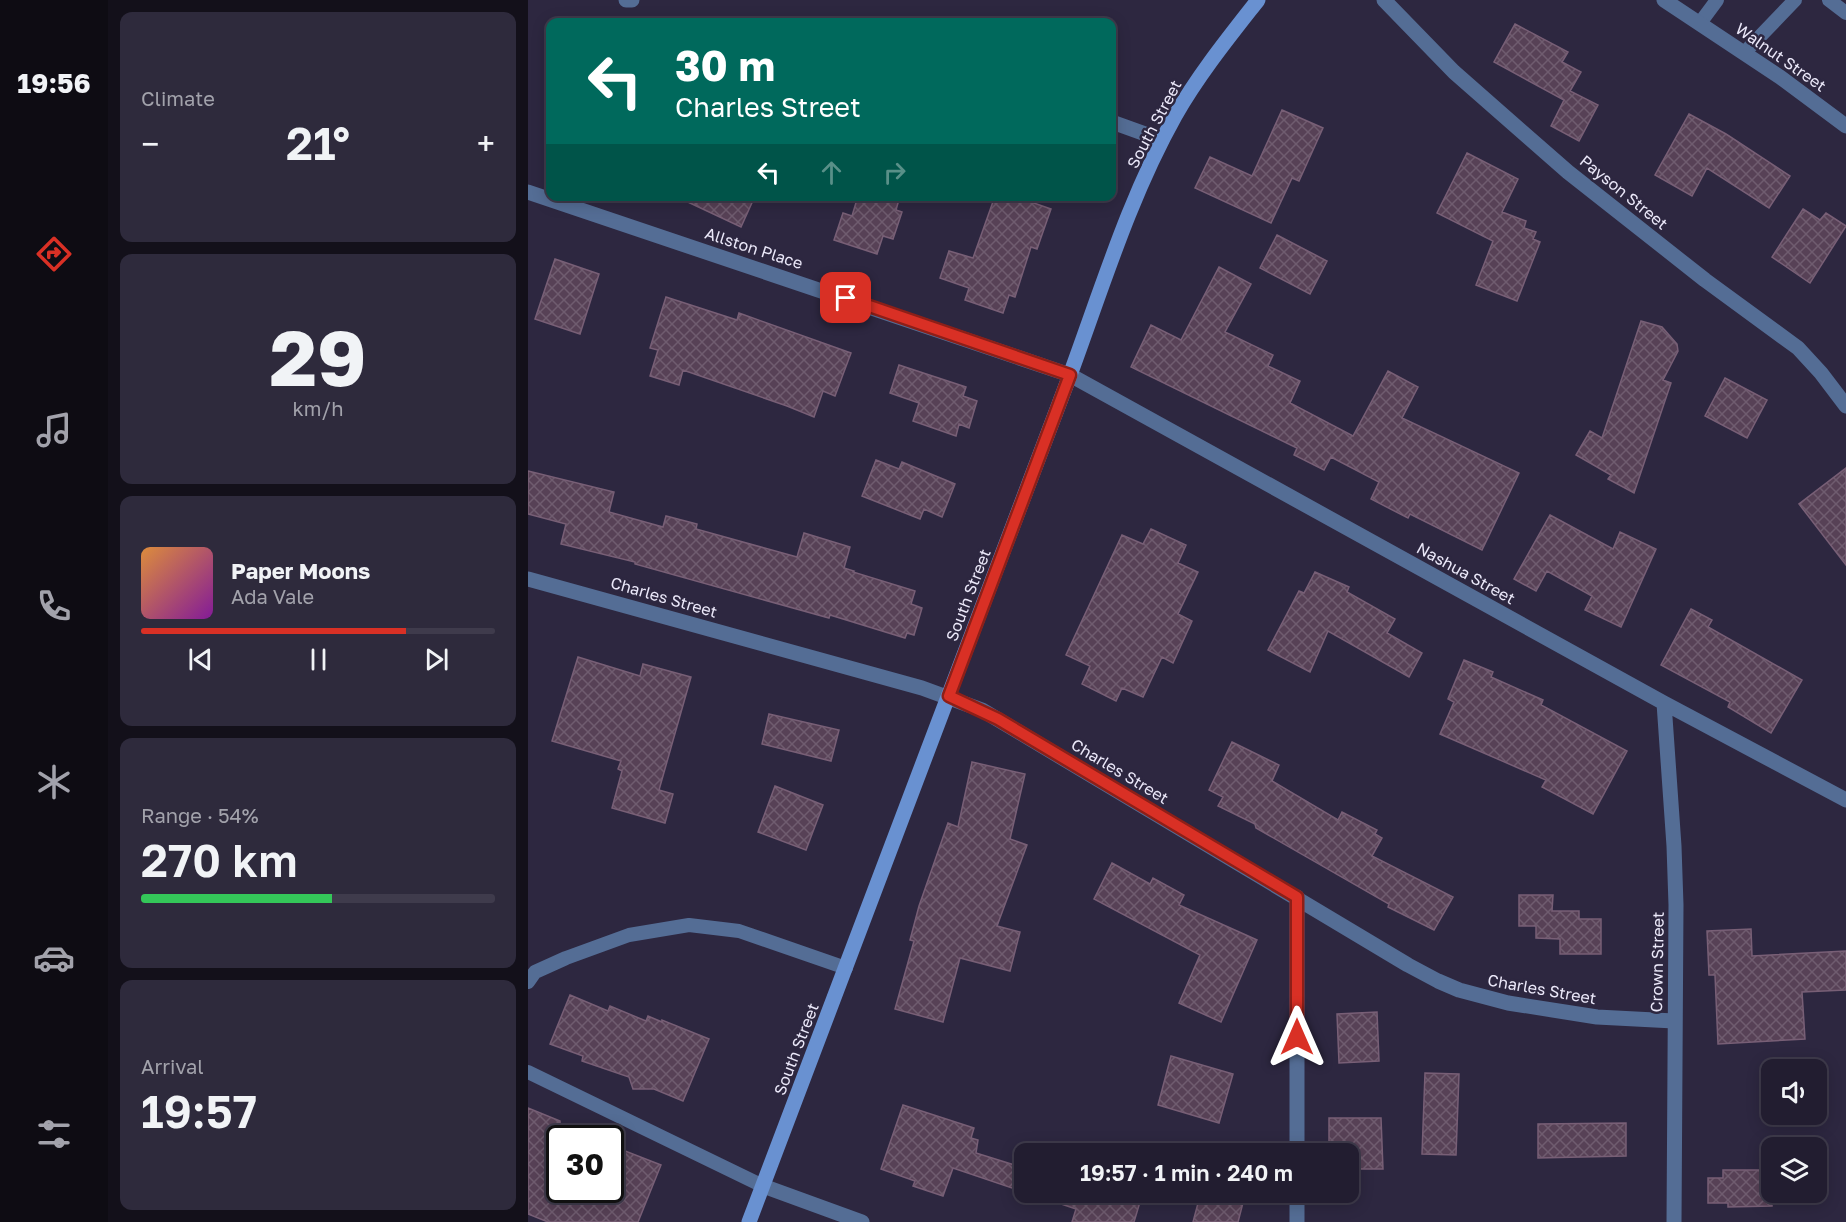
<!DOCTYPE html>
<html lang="en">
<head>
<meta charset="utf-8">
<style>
  body { margin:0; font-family:"Golos Text",sans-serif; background:#2e2a3c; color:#f1f3f6; height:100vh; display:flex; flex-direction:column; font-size:22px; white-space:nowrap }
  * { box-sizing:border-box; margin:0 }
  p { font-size:20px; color:#a2a2ab }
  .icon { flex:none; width:33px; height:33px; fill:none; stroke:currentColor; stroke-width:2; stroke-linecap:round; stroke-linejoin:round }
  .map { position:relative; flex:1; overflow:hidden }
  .details { display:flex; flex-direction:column; gap:12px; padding:12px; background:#13101a; width:420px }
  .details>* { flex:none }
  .top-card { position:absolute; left:18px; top:18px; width:570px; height:183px; border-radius:12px; box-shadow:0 3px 15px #0003,0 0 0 2px #3f3b4c; background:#00695c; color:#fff; overflow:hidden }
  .buttons { position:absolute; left:1233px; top:1059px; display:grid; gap:12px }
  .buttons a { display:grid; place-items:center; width:66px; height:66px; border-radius:12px; background:#221d30; box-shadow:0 3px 15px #0003,0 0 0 2px #3f3b4c; font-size:30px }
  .speed { position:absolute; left:18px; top:1125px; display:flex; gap:12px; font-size:30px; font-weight:700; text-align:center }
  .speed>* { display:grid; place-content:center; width:78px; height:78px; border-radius:50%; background:#221d30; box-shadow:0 3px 15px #0003,0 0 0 2px #3f3b4c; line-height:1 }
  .speed .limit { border:3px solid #111; border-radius:9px; background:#fff; color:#111 }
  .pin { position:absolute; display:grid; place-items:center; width:51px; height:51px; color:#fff; margin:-26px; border-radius:12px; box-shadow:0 3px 9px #0006 }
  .me { position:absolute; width:66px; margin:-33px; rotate:0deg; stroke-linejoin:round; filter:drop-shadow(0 0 4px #0008) }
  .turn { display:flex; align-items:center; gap:21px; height:126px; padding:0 30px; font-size:27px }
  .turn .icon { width:78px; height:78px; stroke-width:2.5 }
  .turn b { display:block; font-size:42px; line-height:51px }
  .lanes { display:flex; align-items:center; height:57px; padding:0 30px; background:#0003; justify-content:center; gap:30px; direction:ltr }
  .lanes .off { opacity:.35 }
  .big { font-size:45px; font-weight:600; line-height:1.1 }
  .details .card { flex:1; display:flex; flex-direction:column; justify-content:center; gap:9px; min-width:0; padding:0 21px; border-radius:12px; background:#2e2a3c }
  .details .dial { align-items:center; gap:0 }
  .dial b { font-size:78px; line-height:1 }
  .song { display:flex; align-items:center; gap:18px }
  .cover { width:72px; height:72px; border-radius:9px; background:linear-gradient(135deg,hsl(30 70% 55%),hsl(290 70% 35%)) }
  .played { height:6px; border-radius:3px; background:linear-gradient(90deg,#d93025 75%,#3f3b4c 75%) }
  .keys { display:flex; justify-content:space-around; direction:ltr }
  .heat { display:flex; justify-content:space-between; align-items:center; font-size:33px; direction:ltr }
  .charge { height:9px; border-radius:4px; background:linear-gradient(90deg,#34c759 54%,#3f3b4c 0) }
  .trip { position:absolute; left:486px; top:1143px; width:345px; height:60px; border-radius:12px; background:#221d30; box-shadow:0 3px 15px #0003,0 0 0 2px #3f3b4c; font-weight:600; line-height:60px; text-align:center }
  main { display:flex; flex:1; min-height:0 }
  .menu { display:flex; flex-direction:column; width:108px; justify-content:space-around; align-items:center; background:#0e0c13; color:#a2a2ab }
  .menu .icon { width:42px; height:42px }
  .menu .current { color:#d93025 }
  .menu b { font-size:27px; color:#f1f3f6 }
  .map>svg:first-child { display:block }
  .building { fill:url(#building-cross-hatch); stroke:#785f76; stroke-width:1.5 }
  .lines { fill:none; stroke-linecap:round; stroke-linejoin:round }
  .lane { stroke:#546d95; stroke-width:14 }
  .street { stroke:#546d95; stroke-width:15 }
  .secondary { stroke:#6991d1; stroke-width:15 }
  .route-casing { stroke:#8d1f18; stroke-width:15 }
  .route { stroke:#d93025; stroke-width:10 }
  .labels { text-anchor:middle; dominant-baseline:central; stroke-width:5; stroke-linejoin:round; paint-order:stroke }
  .street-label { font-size:16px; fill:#ebe8f9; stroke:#2d2740 }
</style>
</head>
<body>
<main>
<nav class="menu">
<b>19:56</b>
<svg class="icon current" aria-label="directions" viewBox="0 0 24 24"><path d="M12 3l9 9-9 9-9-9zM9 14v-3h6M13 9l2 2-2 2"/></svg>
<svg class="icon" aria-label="music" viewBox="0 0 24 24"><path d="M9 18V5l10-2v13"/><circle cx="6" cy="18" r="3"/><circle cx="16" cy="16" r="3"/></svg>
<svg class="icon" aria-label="phone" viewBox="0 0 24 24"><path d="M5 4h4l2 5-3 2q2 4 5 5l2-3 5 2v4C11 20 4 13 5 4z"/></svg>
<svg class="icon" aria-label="climate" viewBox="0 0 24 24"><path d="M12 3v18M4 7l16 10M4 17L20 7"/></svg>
<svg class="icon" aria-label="car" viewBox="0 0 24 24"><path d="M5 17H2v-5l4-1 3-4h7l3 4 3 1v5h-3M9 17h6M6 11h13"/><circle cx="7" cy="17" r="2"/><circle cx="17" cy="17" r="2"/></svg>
<svg class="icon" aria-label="filters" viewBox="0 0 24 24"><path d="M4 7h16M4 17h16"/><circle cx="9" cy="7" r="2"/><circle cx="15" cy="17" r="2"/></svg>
</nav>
<section class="details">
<div class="card"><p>Climate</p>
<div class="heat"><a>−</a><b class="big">21°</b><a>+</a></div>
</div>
<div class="card dial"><b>29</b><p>km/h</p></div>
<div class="card">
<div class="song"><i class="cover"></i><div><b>Paper Moons</b><p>Ada Vale</p></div></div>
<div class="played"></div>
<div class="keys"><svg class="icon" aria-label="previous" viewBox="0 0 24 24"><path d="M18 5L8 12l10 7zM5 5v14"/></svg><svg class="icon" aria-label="pause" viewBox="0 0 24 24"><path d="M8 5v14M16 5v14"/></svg><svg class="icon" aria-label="next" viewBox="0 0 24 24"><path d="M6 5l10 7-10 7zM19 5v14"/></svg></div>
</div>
<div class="card"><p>Range · 54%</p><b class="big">270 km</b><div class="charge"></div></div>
<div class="card"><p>Arrival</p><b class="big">19:57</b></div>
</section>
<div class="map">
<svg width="1318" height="1222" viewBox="0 0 1318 1222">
  <defs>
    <pattern id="building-cross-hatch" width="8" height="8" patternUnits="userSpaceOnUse" patternTransform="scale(1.5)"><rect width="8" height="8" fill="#574156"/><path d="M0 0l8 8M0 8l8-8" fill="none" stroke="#6f5c6f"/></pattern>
  </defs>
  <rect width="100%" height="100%" fill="#2d2740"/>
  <path class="building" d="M 987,24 L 1040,52 L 1034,62 L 1053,72 L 1042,91 L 1070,105 L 1051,141 L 1023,126 L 1036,100 L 966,62 Z
    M 754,110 L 795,128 L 771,181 L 764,178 L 743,223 L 667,188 L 682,157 L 724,176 Z
    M 1161,114 L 1198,134 L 1262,176 L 1241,208 L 1179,168 L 1164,196 L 1127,175 Z
    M 939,153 L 990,179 L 974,212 L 998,221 L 996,228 L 1008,232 L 1005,239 L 1012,242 L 989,301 L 948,285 L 965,241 L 909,213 Z
    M 147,196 L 227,196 L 213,227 Z
    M 330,196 L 372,196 L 368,210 L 374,212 L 365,239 L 355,236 L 349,254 L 306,240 L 315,213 L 324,216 Z
    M 467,196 L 486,196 L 523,209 L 509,249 L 503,247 L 487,297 L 481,295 L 475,313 L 437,300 L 441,288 L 412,278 L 421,251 L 445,258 Z
    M 1275,209 L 1292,220 L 1298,213 L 1318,226 L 1282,283 L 1244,257 Z
    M 749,235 L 799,261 L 782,294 L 732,268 Z
    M 27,259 L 71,274 L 52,334 L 7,319 Z
    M 691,267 L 723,284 L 697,332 L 745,355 L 740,366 L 772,381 L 762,403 L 825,436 L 860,371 L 890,387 L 874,418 L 991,473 L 954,550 L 882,514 L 880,518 L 843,499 L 851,482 L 803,457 L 796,470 L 766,455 L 769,448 L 603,367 L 623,325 L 653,340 Z
    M 138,297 L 209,320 L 211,313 L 323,353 L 307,396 L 295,391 L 286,417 L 259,406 L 155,370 L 151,385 L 122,376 L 130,350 L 122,348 Z
    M 1113,321 L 1134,327 L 1149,344 L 1150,351 L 1135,380 L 1143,383 L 1106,493 L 1080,479 L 1083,475 L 1048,455 L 1062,431 L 1074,438 Z
    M 371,365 L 438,387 L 435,396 L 449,401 L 441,428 L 431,424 L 428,436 L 385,421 L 391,403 L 362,393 Z
    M 1197,378 L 1239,400 L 1219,438 L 1177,416 Z
    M 348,460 L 371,469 L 374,462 L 427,484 L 414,517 L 396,509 L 392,519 L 334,496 Z
    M 1318,468 L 1318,565 L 1271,504 Z
    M 0,471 L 86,492 L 81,512 L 135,527 L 138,516 L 169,524 L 168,529 L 269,557 L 276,533 L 322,547 L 316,568 L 326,571 L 325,572 L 387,591 L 383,604 L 394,608 L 386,635 L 379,633 L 377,638 L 302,615 L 301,618 L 107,564 L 107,562 L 33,544 L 38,524 L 0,514 Z
    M 1022,515 L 1085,549 L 1092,532 L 1128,549 L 1093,627 L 1057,610 L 1064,596 L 1019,571 L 1008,591 L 986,579 Z
    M 623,529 L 658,545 L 650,563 L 670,572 L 650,614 L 664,621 L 645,663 L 634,657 L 615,697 L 594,688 L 588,701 L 554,684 L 562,666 L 538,655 L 594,535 L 615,544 Z
    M 787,572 L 821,587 L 819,592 L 867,619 L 859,633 L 894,653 L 881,677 L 800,631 L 782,672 L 740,650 L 771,591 L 776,593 Z
    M 1163,609 L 1184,620 L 1180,627 L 1274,680 L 1243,733 L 1200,707 L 1202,702 L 1133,665 Z
    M 50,657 L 112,676 L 115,664 L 163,677 L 131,790 L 145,794 L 137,823 L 84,808 L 94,771 L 90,769 L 93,761 L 24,741 Z
    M 936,660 L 965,672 L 963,677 L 1015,700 L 1013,705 L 1099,751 L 1065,814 L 1014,787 L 1018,780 L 912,734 L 926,702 L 920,699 Z
    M 241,714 L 311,730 L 303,761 L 234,744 Z
    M 704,742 L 751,765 L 744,781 L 810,820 L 814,812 L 849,830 L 847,834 L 854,838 L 844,856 L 925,897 L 906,930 L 860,907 L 861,904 L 728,828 L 727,824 L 690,806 L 695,797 L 681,790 Z
    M 444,762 L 497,774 L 482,839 L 499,845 L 469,926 L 492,932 L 482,971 L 432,958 L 415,1022 L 367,1009 L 386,941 L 382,940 L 391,906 L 420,823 L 430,827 Z
    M 247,786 L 295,805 L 278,850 L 230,832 Z
    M 584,863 L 622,884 L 625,878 L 656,895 L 651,905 L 729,940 L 693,1022 L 651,1003 L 672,955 L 566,899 Z
    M 991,895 L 1025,895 L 1024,911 L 1051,911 L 1051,919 L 1073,919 L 1073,954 L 1032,954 L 1032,939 L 1008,938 L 1008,926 L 991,926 Z
    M 1223,929 L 1224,956 L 1318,951 L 1318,990 L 1274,992 L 1277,1039 L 1190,1044 L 1187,975 L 1181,975 L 1179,931 Z
    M 42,995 L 80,1011 L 82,1006 L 118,1021 L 120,1016 L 134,1022 L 134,1020 L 181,1039 L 155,1101 L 126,1089 L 105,1089 L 101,1077 L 54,1061 L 55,1056 L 22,1044 Z
    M 849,1012 L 851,1061 L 811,1063 L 809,1014 Z
    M 643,1056 L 705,1074 L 691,1123 L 630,1105 Z
    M 897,1073 L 931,1074 L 928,1155 L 894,1154 Z
    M 375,1105 L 446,1128 L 443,1138 L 450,1140 L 448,1153 L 496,1168 L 496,1192 L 425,1168 L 415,1196 L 385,1186 L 387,1181 L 353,1169 Z
    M 0,1108 L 32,1121 L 32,1190 L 82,1190 L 82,1145 L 133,1165 L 110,1222 L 20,1222 L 0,1214 Z
    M 801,1118 L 853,1118 L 855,1169 L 820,1169 L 820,1154 L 801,1154 Z
    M 1098,1123 L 1098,1156 L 1010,1158 L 1010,1124 Z
    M 1195,1170 L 1244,1170 L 1244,1206 L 1200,1207 L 1200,1203 L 1180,1203 L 1180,1178 L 1195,1178 Z
    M 498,1192 L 580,1192 L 612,1202 L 606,1222 L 544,1222 L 548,1209 Z
    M 673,1192 L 692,1192 L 716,1199 L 710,1222 L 665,1222 Z"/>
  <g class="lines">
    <path class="lane" d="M 1301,0 L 1318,13
      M 1172,23 L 1189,0
      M 1216,53 L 1267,0
      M 0,982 L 7,972 L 38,958 L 101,935 L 161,925 L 211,931 L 318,968
      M 0,1072 L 235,1186"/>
    <path class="street" d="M 98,0 L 104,0
      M 856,0 L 926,72 L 1040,172 L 1177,280 L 1270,348 L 1293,373 L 1318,406
      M 1136,0 L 1252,77 L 1318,126
      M 584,122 L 634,140
      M 0,192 L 542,375 L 1136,703 L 1318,800
      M 0,579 L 394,688 L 454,710 L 880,965 L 910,981 L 931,990 L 980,1003 L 1069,1017 L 1146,1021
      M 1136,703 L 1146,846 L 1148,905 L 1146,1222
      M 769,1154 L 769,897
      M 235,1186 L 334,1222
      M 769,1222 L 769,1192"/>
    <path class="secondary" d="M 221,1222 L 542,375 C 574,288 602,196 647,116 C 671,74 701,37 730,0"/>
  </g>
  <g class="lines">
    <g class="route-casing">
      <path id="route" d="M 318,298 L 542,375 L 421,696 L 470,719 L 769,897 L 769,1037"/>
    </g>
    <use href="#route" class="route"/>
  </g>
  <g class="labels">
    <g class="street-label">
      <text transform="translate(1253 57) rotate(35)">Walnut Street</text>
      <text transform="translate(626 124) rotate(-62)">South Street</text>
      <text transform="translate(1096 192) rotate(39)">Payson Street</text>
      <text transform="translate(226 248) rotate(18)">Allston Place</text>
      <text transform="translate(938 573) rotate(29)">Nashua Street</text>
      <text transform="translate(440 595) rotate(-69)">South Street</text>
      <text transform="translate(136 597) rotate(16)">Charles Street</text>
      <text transform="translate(592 771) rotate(31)">Charles Street</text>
      <text transform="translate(1129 962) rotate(-89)">Crown Street</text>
      <text transform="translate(1014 989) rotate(10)">Charles Street</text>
      <text transform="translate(268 1049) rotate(-69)">South Street</text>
    </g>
  </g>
</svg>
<div class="buttons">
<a><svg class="icon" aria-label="sound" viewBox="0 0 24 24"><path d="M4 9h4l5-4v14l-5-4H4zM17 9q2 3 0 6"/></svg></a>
<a><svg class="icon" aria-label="layers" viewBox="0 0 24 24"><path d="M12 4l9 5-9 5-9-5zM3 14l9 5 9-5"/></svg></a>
</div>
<div class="speed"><div class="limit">30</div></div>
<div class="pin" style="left:318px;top:298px;background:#d93025"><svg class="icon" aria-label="arrive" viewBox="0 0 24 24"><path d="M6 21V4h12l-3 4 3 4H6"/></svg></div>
<svg class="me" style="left:769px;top:1037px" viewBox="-20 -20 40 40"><path d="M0-17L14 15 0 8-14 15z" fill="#d93025" stroke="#fff" stroke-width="4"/></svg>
<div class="trip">19:57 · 1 min · 240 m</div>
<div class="top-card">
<div class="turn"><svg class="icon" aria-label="left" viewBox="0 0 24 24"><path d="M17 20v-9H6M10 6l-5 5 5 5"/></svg><div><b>30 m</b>Charles Street</div></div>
<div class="lanes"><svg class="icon" aria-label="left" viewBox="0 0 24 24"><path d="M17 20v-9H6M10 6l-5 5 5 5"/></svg><svg class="icon off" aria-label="ahead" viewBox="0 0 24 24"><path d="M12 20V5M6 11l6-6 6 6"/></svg><svg class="icon off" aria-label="right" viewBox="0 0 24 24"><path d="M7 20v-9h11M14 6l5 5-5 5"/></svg></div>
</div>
</div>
</main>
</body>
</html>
